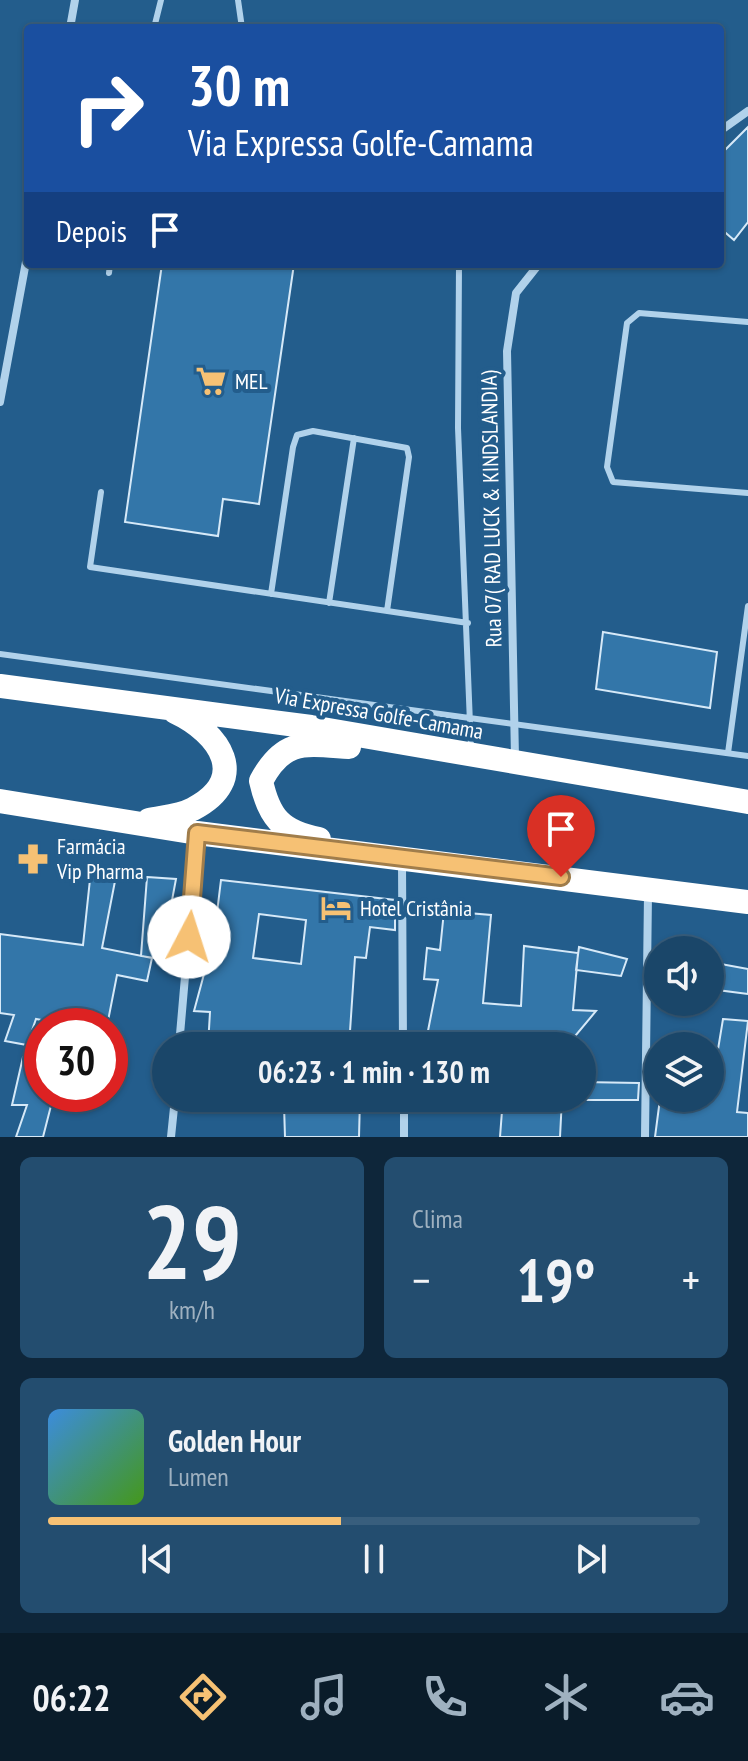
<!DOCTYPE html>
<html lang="pt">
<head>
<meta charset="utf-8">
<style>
  body { margin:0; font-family:"PT Sans Narrow",sans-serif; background:#234d6f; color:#f1f3f6; height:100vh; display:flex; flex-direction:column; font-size:30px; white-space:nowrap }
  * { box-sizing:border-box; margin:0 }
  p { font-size:26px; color:#9fb1c0 }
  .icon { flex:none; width:44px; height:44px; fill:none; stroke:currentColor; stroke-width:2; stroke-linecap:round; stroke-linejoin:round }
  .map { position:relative; height:1137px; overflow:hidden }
  .panel { display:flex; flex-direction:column; gap:20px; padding:20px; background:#0e263a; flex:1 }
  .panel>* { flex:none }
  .banner { position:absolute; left:24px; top:24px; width:700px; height:244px; border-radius:8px; box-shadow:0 2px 6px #0004,0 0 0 2px #385e7d; background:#1a4fa0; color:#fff; overflow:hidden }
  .fabs { position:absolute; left:644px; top:936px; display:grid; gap:16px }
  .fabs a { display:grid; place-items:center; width:80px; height:80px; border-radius:50%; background:#1a4669; box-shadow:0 2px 6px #0004,0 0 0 2px #385e7d; font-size:40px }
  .speed { position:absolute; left:24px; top:1008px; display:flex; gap:16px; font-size:40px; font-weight:700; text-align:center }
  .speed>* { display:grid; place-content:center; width:104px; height:104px; border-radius:50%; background:#1a4669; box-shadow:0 2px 6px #0004,0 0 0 2px #385e7d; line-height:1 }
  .speed .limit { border:12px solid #d22; background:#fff; color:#111 }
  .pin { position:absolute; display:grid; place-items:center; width:68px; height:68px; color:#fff; margin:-82px -34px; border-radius:50% 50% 50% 0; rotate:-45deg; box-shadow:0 0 8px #0007 }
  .pin .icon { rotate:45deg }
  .me { position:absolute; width:88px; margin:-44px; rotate:5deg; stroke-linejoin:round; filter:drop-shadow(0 0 6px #0008) }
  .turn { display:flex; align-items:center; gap:28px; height:168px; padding:0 32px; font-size:36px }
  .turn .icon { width:104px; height:104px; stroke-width:2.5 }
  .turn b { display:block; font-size:56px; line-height:68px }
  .then { display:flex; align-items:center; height:76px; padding:0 32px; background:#0003; gap:16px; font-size:30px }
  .big { font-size:60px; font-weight:700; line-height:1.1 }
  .panel .tile { flex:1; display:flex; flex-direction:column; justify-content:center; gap:12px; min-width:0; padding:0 28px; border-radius:12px; background:#234d6f }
  .panel .dial { align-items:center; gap:0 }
  .dial b { font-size:104px; line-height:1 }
  .song { display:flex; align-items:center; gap:24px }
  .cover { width:96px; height:96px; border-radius:12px; background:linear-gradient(135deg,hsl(210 70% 55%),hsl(100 70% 35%)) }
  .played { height:8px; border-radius:4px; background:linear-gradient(90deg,#f6c174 45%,#385e7d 45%) }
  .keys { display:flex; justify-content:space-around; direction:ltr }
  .heat { display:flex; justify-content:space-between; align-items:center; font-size:44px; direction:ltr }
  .panel .tiles { flex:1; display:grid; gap:20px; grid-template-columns:1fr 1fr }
  .tile:last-child { grid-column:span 2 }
  .trip { position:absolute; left:152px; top:1032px; width:444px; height:80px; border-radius:40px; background:#1a4669; box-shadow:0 2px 6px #0004,0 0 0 2px #385e7d; font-weight:700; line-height:80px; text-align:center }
  .dock { display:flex; height:128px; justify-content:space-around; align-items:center; background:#0a1c2a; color:#9fb1c0 }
  .dock .icon { width:56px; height:56px }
  .dock .on { color:#f6c174 }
  .dock b { font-size:36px; color:#f1f3f6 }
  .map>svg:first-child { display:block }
  .building { fill:#3376a9; stroke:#d6e9f8; stroke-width:2; fill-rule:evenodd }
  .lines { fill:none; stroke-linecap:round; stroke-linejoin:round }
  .lane { stroke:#b1d2eb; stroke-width:6 }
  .street { stroke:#b1d2eb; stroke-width:8 }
  .highway { stroke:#fff; stroke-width:24 }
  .route-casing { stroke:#a07d4b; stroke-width:20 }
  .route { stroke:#f6c174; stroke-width:14 }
  .labels { text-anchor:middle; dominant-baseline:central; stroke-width:8; stroke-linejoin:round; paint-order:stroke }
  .poi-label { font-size:22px; fill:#fff; stroke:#235d8c; text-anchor:start }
  .street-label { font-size:22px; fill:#fff; stroke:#235d8c }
</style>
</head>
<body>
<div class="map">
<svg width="748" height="1137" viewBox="0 0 748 1137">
  <rect width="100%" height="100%" fill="#235d8c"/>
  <path class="building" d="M 748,127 L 748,222 L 734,240 L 720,228 L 720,155 Z
    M 162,264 L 294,264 L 259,504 L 223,499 L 218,536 L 125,522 Z
    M 603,632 L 717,652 L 710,708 L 596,689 Z
    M 91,870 L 116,876 L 102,948 L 152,958 L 147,981 L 117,975 L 107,1026 L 73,1026 L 36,1019 L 27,1045 L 5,1041 L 14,1015 L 0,1013 L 0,934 L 83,945 Z
    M 147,877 L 176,879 L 161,959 L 141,956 Z
    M 221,880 L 395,900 L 395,930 L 370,927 L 366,958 L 355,957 L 349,1046 L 208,1046 L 210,1012 L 194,1011 L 214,937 ZM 259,914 L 306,920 L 301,964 L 253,958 Z
    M 444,911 L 491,915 L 483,1003 L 521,1006 L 524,946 L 578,953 L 573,1010 L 596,1011 L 571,1041 L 547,1042 L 542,1046 L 425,1046 L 438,980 L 424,979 L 427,948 L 440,950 Z
    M 579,947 L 627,959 L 621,976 L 576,970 Z
    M 710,962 L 748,969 L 748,994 L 710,989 Z
    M 723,1019 L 748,1021 L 737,1112 L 748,1113 L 748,1137 L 655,1137 L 660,1099 L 705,1106 L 710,1098 Z
    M 23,1057 L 42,1058 L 42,1094 L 54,1094 L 43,1137 L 16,1137 L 27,1105 L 12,1105 Z
    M 582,1082 L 639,1083 L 638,1100 L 582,1100 Z
    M 302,1098 L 360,1098 L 359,1137 L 285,1137 L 284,1105 L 304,1107 Z
    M 503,1098 L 562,1098 L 560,1137 L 500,1137 Z"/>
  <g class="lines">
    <path class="lane" d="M 238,0 L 242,28
      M 154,28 L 161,0
      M 459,264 L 458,428 L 471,748
      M 109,273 L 110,264
      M 748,322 L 639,313 L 627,323 L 607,467 L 613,482 L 748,493
      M 101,492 L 90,567 L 468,623
      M 271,594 L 293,447 L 297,435 L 313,431 L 407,448 L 409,457 L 387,611
      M 329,603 L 354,438
      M 0,654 L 748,756
      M 728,753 L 748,606"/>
    <path class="street" d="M 70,28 L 75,0
      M 720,131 L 748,111
      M 0,402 L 28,251
      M 515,758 L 507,351 L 516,293 L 539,264
      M 402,863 L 403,1046
      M 179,1046 L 197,838
      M 404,1098 L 404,1137
      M 171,1137 L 175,1098
      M 645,1137 L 648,894"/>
    <path class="highway" d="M 0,686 L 311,727 L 748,802
      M 0,801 L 197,833 L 748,902
      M 149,820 C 163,817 180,816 193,809 C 251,779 220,733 175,712
      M 319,839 C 281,832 269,817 261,781 C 284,738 305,744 349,747"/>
  </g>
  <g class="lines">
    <g class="route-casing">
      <path id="route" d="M 189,937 L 197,833 L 561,877"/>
    </g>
    <use href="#route" class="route"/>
  </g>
  <defs>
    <g id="supermarket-bare" transform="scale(2.4)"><path d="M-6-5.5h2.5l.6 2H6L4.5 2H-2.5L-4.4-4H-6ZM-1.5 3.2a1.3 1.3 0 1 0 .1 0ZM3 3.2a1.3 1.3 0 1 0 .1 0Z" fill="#f6c174" stroke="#235d8c" stroke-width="2.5" paint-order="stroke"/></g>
    <g id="pharmacy-bare" transform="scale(2.4)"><path d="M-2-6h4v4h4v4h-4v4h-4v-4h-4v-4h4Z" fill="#f6c174" stroke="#235d8c" stroke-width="2.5" paint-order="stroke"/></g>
    <g id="hotel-bare" transform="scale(2.4)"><path d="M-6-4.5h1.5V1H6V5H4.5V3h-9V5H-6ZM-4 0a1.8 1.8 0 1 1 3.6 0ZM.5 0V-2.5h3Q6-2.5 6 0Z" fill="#f6c174" stroke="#235d8c" stroke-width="2.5" paint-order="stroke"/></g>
  </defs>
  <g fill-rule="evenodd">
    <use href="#supermarket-bare" x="211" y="381"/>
    <use href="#pharmacy-bare" x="33" y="859"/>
    <use href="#hotel-bare" x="336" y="908"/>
  </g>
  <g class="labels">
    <g class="poi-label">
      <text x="235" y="381">MEL</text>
      <text x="57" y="846">Farmácia<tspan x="57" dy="25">Vip Pharma</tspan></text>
      <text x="360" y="908">Hotel Cristânia</text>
    </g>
    <g class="street-label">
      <text transform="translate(491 509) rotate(-91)">Rua 07( RAD LUCK &amp; KINDSLANDIA)</text>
      <text transform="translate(379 713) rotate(10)">Via Expressa Golfe-Camama</text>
    </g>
  </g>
</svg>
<div class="fabs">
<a><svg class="icon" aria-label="sound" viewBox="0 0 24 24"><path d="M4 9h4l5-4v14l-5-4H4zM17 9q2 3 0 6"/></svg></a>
<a><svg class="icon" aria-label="layers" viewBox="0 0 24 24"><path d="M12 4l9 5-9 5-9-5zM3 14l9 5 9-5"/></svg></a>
</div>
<div class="speed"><div class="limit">30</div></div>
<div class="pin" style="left:561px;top:877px;background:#d93025"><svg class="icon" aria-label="arrive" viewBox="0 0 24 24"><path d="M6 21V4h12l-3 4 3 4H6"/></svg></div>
<svg class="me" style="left:189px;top:937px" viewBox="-20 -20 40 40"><circle r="19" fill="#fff"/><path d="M0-13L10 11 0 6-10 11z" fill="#f6c174"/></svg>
<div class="trip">06:23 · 1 min · 130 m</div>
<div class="banner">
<div class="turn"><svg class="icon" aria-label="right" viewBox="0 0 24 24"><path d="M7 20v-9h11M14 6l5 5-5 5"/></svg><div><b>30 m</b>Via Expressa Golfe-Camama</div></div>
<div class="then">Depois<svg class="icon" aria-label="arrive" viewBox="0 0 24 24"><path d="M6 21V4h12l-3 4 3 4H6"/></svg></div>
</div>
</div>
<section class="panel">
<div class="tiles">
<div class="tile dial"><b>29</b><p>km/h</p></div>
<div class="tile"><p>Clima</p>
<div class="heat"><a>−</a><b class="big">19°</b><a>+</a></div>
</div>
<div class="tile">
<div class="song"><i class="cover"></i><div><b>Golden Hour</b><p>Lumen</p></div></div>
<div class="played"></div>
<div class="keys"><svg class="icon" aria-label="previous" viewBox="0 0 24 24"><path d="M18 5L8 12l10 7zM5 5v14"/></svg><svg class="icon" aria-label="pause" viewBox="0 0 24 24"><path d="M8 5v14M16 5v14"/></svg><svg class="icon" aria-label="next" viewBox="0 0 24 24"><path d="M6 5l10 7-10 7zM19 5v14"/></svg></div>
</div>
</div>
</section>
<nav class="dock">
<b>06:22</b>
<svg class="icon on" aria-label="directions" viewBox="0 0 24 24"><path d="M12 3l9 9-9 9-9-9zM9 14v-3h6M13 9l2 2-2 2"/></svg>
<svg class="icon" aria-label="music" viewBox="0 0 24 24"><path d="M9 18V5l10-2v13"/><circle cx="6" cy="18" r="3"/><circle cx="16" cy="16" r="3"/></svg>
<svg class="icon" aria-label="phone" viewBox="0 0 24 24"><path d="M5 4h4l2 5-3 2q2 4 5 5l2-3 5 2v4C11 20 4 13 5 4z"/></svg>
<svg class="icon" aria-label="climate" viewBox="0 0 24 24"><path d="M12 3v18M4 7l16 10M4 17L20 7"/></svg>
<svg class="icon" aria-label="car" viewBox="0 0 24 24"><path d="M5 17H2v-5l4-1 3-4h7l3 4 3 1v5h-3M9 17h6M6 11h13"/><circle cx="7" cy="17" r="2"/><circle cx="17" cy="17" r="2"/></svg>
</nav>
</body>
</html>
